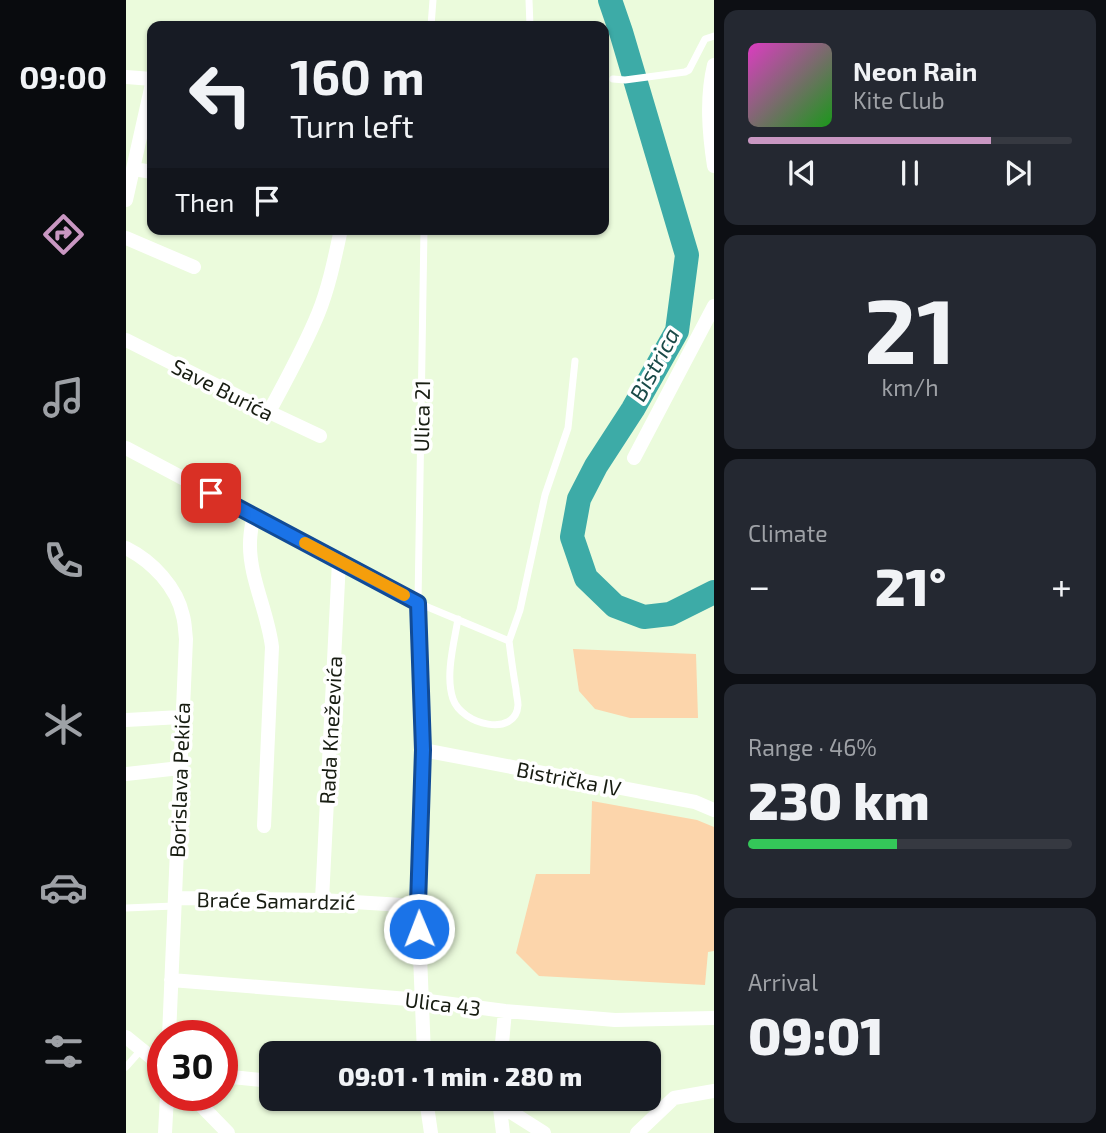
<!DOCTYPE html>
<html lang="en">
<head>
<meta charset="utf-8">
<style>
  body { margin:0; font-family:"Exo 2",sans-serif; background:#242831; color:#f1f3f6; height:100vh; display:flex; flex-direction:column; font-size:26px; white-space:nowrap }
  * { box-sizing:border-box; margin:0 }
  p { font-size:23px; color:#9ea1a6 }
  .icon { flex:none; width:38px; height:38px; fill:none; stroke:currentColor; stroke-width:2; stroke-linecap:round; stroke-linejoin:round }
  .map { position:relative; flex:1; overflow:hidden }
  .sheet { display:flex; flex-direction:column; gap:10px; padding:10px; background:#0d0f14; width:392px }
  .sheet>* { flex:none }
  .hud { position:absolute; left:21px; top:21px; width:462px; height:214px; border-radius:14px; box-shadow:0 2px 5px #0004; background:#171b24; color:#f1f3f6; overflow:hidden }
  .speed { position:absolute; left:21px; top:1020px; display:flex; gap:14px; font-size:35px; font-weight:700; text-align:center }
  .speed>* { display:grid; place-content:center; width:91px; height:91px; border-radius:50%; background:#171b24; box-shadow:0 2px 5px #0004; line-height:1 }
  .speed .limit { border:10px solid #d22; background:#fff; color:#111 }
  .pin { position:absolute; display:grid; place-items:center; width:60px; height:60px; color:#fff; margin:-30px; border-radius:14px; box-shadow:0 4px 10px #0006 }
  .me { position:absolute; width:77px; margin:-38px; rotate:359deg; stroke-linejoin:round; filter:drop-shadow(0 0 5px #0008) }
  .turn { display:flex; align-items:center; gap:24px; height:147px; padding:0 28px; font-size:32px }
  .turn .icon { width:91px; height:91px; stroke-width:2.5 }
  .turn b { display:block; font-size:49px; line-height:60px }
  .then { display:flex; align-items:center; height:66px; padding:0 28px; background:#0003; gap:14px; font-size:26px }
  .big { font-size:52px; font-weight:800; line-height:1.1 }
  .sheet .card { flex:1; display:flex; flex-direction:column; justify-content:center; gap:10px; min-width:0; padding:0 24px; border-radius:14px; background:#242831 }
  .sheet .dial { align-items:center; gap:0 }
  .dial b { font-size:91px; line-height:1 }
  .song { display:flex; align-items:center; gap:21px }
  .cover { width:84px; height:84px; border-radius:10px; background:linear-gradient(135deg,hsl(310 70% 55%),hsl(120 70% 35%)) }
  .played { height:7px; border-radius:4px; background:linear-gradient(90deg,#c997c2 75%,#363941 75%) }
  .keys { display:flex; justify-content:space-around; direction:ltr }
  .heat { display:flex; justify-content:space-between; align-items:center; font-size:38px; direction:ltr }
  .charge { height:10px; border-radius:5px; background:linear-gradient(90deg,#34c759 46%,#363941 0) }
  .trip { position:absolute; left:133px; top:1041px; width:402px; height:70px; border-radius:14px; background:#171b24; box-shadow:0 2px 5px #0004; font-weight:800; line-height:70px; text-align:center }
  main { display:flex; flex:1; min-height:0 }
  .tab-bar { display:flex; flex-direction:column; width:126px; justify-content:space-around; align-items:center; background:#090b0e; color:#9ea1a6 }
  .tab-bar .icon { width:49px; height:49px }
  .tab-bar .on { color:#c997c2 }
  .tab-bar b { font-size:32px; color:#f1f3f6 }
  .map>svg:first-child { display:block }
  .green { fill:#fcd5ab }
  .lines { fill:none; stroke-linecap:round; stroke-linejoin:round }
  .river { stroke:#3daba7; stroke-width:24 }
  .service { stroke:#fff; stroke-width:7 }
  .minor { stroke:#fff; stroke-width:14 }
  .route-casing { stroke:#114b97; stroke-width:18 }
  .route { stroke:#1a73e8; stroke-width:12 }
  .slow { stroke:#f59e0b; stroke-width:12 }
  .labels { text-anchor:middle; dominant-baseline:central; stroke-width:7; stroke-linejoin:round; paint-order:stroke }
  .street-label { font-size:21px; fill:#171c11; stroke:#fff }
  .water-label { font-size:23px; font-style:italic; fill:#1a4a48; stroke:#fff }
</style>
</head>
<body>
<main>
<nav class="tab-bar">
<b>09:00</b>
<svg class="icon on" aria-label="directions" viewBox="0 0 24 24"><path d="M12 3l9 9-9 9-9-9zM9 14v-3h6M13 9l2 2-2 2"/></svg>
<svg class="icon" aria-label="music" viewBox="0 0 24 24"><path d="M9 18V5l10-2v13"/><circle cx="6" cy="18" r="3"/><circle cx="16" cy="16" r="3"/></svg>
<svg class="icon" aria-label="phone" viewBox="0 0 24 24"><path d="M5 4h4l2 5-3 2q2 4 5 5l2-3 5 2v4C11 20 4 13 5 4z"/></svg>
<svg class="icon" aria-label="climate" viewBox="0 0 24 24"><path d="M12 3v18M4 7l16 10M4 17L20 7"/></svg>
<svg class="icon" aria-label="car" viewBox="0 0 24 24"><path d="M5 17H2v-5l4-1 3-4h7l3 4 3 1v5h-3M9 17h6M6 11h13"/><circle cx="7" cy="17" r="2"/><circle cx="17" cy="17" r="2"/></svg>
<svg class="icon" aria-label="filters" viewBox="0 0 24 24"><path d="M4 7h16M4 17h16"/><circle cx="9" cy="7" r="2"/><circle cx="15" cy="17" r="2"/></svg>
</nav>
<div class="map">
<svg width="588" height="1133" viewBox="0 0 588 1133">
  <rect width="100%" height="100%" fill="#ebfbdc"/>
  <path class="green" d="M 447,649 L 570,654 L 572,718 L 504,718 L 469,709 L 453,691 Z
    M 466,801 L 571,820 L 588,827 L 588,951 L 582,952 L 579,985 L 413,976 L 390,953 L 410,874 L 464,874 Z"/>
  <g class="lines">
    <path class="river" d="M 484,0 L 495,32 L 561,255 L 551,331 L 507,409 L 470,466 L 453,499 L 446,537 L 460,578 L 489,606 L 518,617 L 544,614 L 588,592"/>
    <path class="service" d="M 403,0 L 404,26
      M 305,26 L 307,0
      M 487,79 L 499,80 L 559,72 L 563,70 L 579,39 L 588,36
      M 298,229 L 292,603 L 383,641 L 394,610 L 419,495 L 442,428 L 449,361
      M 332,619 C 328,643 319,676 327,699 C 336,725 390,738 392,705 C 392,700 390,694 390,689 C 387,673 385,657 383,641
      M 0,908 L 48,906
      M 0,1067 L 15,1050"/>
    <path class="minor" d="M 588,65 C 580,98 583,133 588,166
      M 0,77 L 26,79
      M 8,169 L 26,172
      M 0,200 L 26,84
      M 0,238 L 68,267
      M 0,340 L 143,412 L 194,436
      M 143,412 C 160,380 178,348 192,314 C 203,287 209,257 215,229
      M 0,448 L 292,603 L 297,750 L 292,906 L 298,1054
      M 508,458 L 588,306
      M 127,516 C 126,525 124,534 124,543 C 123,577 142,612 146,647 L 138,826
      M 0,548 C 26,561 51,587 57,616 C 59,623 59,631 60,639 L 43,1036
      M 0,720 L 55,717
      M 297,750 L 569,802 L 588,810
      M 0,774 L 54,768
      M 49,898 L 196,900 L 292,906
      M 196,900 L 213,561
      M 45,980 L 295,1000 L 379,1011 L 489,1020 L 588,1018
      M 0,1037 L 37,1067
      M 375,1054 L 379,1011
      M 96,1076 L 145,1081
      M 66,1096 L 102,1133
      M 300,1099 L 305,1133
      M 373,1100 L 377,1133
      M 374,1105 L 418,1133
      M 39,1133 L 41,1096
      M 511,1133 L 548,1098 L 588,1091"/>
  </g>
  <g class="lines">
    <g class="route-casing">
      <path id="route" d="M 85,493 L 292,603 L 297,750 L 292,905 L 293,929"/>
    </g>
    <use href="#route" class="route"/>
    <path class="slow" d="M 179,543 L 278,595"/>
  </g>
  <g class="labels">
    <g class="street-label">
      <text transform="translate(97 389) rotate(27)">Save Burića</text>
      <text transform="translate(295 416) rotate(-89)">Ulica 21</text>
      <text transform="translate(204 730) rotate(-87)">Rada Kneževića</text>
      <text transform="translate(443 778) rotate(11)">Bistrička IV</text>
      <text transform="translate(53 780) rotate(-88)">Borislava Pekića</text>
      <text transform="translate(150 900) rotate(1)">Braće Samardzić</text>
      <text transform="translate(317 1003) rotate(7)">Ulica 43</text>
    </g>
    <g class="water-label">
      <text transform="translate(528 364) rotate(-62)">Bistrica</text>
    </g>
  </g>
</svg>
<div class="speed"><div class="limit">30</div></div>
<div class="pin" style="left:85px;top:493px;background:#d93025"><svg class="icon" aria-label="arrive" viewBox="0 0 24 24"><path d="M6 21V4h12l-3 4 3 4H6"/></svg></div>
<svg class="me" style="left:293px;top:929px" viewBox="-20 -20 40 40"><circle r="17" fill="#1a73e8" stroke="#fff" stroke-width="3"/><path d="M0-11L8 9 0 5-8 9z" fill="#fff"/></svg>
<div class="trip">09:01 · 1 min · 280 m</div>
<div class="hud">
<div class="turn"><svg class="icon" aria-label="left" viewBox="0 0 24 24"><path d="M17 20v-9H6M10 6l-5 5 5 5"/></svg><div><b>160 m</b>Turn left</div></div>
<div class="then">Then<svg class="icon" aria-label="arrive" viewBox="0 0 24 24"><path d="M6 21V4h12l-3 4 3 4H6"/></svg></div>
</div>
</div>
<section class="sheet">
<div class="card">
<div class="song"><i class="cover"></i><div><b>Neon Rain</b><p>Kite Club</p></div></div>
<div class="played"></div>
<div class="keys"><svg class="icon" aria-label="previous" viewBox="0 0 24 24"><path d="M18 5L8 12l10 7zM5 5v14"/></svg><svg class="icon" aria-label="pause" viewBox="0 0 24 24"><path d="M8 5v14M16 5v14"/></svg><svg class="icon" aria-label="next" viewBox="0 0 24 24"><path d="M6 5l10 7-10 7zM19 5v14"/></svg></div>
</div>
<div class="card dial"><b>21</b><p>km/h</p></div>
<div class="card"><p>Climate</p>
<div class="heat"><a>−</a><b class="big">21°</b><a>+</a></div>
</div>
<div class="card"><p>Range · 46%</p><b class="big">230 km</b><div class="charge"></div></div>
<div class="card"><p>Arrival</p><b class="big">09:01</b></div>
</section>
</main>
</body>
</html>
